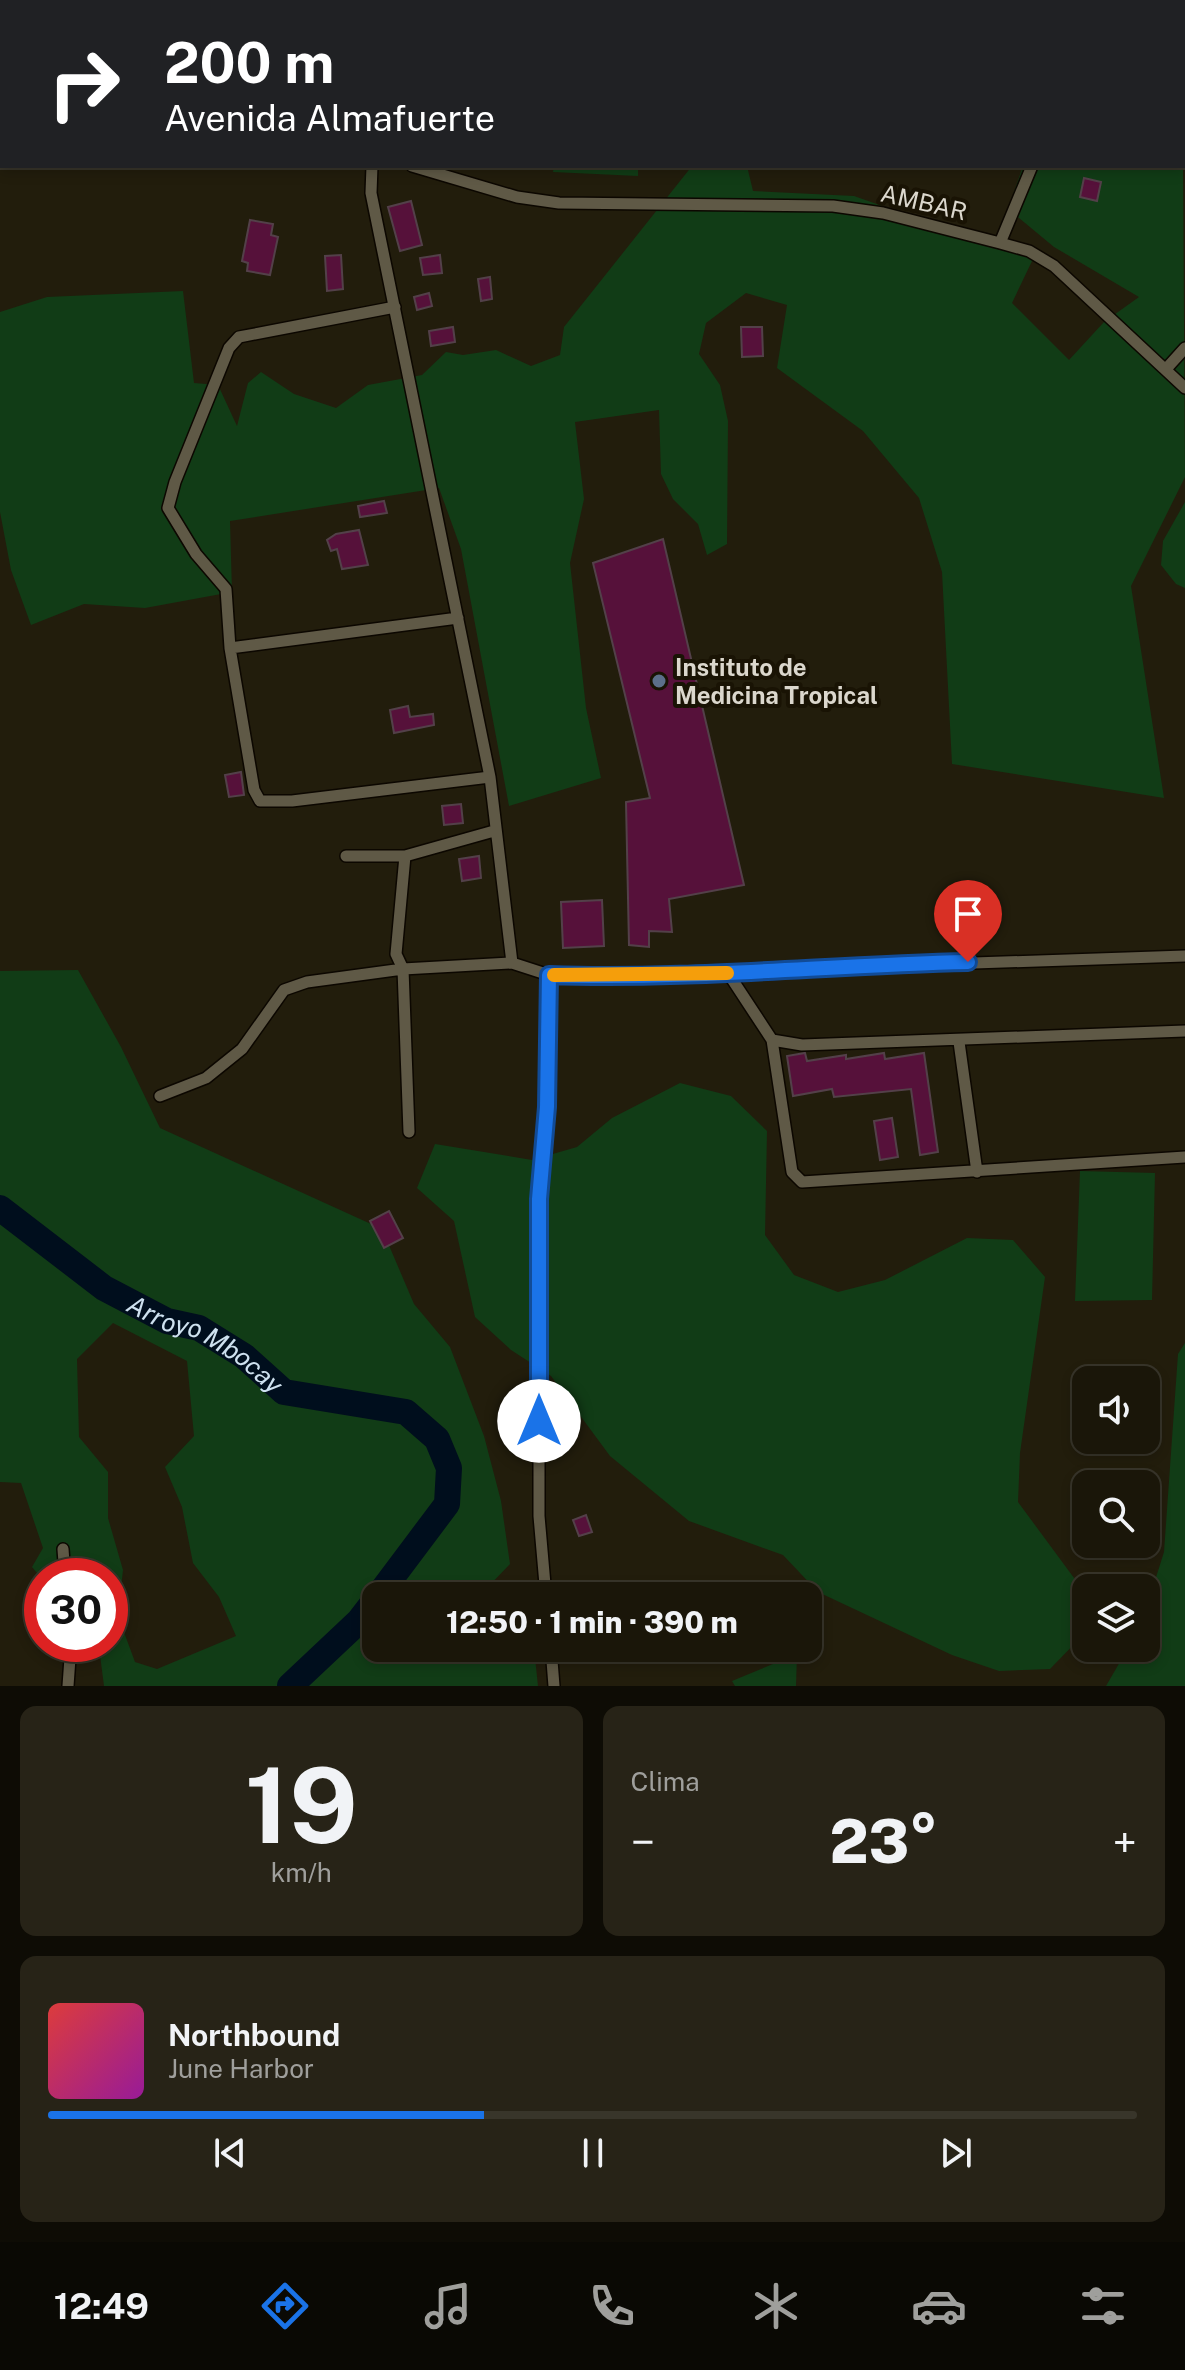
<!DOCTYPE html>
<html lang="es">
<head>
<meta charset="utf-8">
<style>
  body { margin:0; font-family:"Public Sans",sans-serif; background:#272317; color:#f1f3f6; height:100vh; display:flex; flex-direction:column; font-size:30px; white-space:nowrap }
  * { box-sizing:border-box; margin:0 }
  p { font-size:26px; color:#9f9f9c }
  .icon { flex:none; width:44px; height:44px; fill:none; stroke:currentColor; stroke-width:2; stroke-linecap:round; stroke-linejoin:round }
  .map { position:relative; height:1686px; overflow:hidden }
  .panel { display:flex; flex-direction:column; gap:20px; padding:20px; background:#0e0c05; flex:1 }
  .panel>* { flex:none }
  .guide { position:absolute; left:0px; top:0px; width:1186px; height:168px; box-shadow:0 4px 12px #0003,0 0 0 2px #38352a; background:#202124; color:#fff; overflow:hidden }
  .buttons { position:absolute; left:1072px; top:1366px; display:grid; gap:16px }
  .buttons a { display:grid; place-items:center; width:88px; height:88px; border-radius:16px; background:#1a1609; box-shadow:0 4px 12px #0003,0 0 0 2px #38352a; font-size:40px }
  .speed { position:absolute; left:24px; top:1558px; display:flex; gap:16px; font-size:40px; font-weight:700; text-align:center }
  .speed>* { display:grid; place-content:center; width:104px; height:104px; border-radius:50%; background:#1a1609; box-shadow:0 4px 12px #0003,0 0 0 2px #38352a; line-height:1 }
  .speed .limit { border:12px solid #d22; background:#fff; color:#111 }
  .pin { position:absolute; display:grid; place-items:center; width:68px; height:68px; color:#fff; margin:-82px -34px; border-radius:50% 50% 50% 0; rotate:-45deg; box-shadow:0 0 8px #0007 }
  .pin .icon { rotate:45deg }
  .me { position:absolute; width:88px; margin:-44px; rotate:0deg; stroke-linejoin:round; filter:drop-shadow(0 0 6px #0008) }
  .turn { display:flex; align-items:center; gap:28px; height:168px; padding:0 32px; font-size:36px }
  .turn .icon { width:104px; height:104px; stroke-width:2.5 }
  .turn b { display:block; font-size:56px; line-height:68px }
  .big { font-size:60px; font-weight:800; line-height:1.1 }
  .panel .card { flex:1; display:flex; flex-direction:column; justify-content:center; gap:12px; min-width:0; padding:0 28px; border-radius:16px; background:#272317 }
  .panel .dial { align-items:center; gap:0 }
  .dial b { font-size:104px; line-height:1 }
  .song { display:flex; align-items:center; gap:24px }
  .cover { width:96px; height:96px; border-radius:12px; background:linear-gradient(135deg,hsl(0 70% 55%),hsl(300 70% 35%)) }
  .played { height:8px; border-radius:4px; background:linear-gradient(90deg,#1a73e8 40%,#38352a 40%) }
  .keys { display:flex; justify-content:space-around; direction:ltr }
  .heat { display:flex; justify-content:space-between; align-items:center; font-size:44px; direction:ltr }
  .panel .tiles { flex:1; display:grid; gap:20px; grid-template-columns:1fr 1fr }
  .card:last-child { grid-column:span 2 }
  .trip { position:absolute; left:362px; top:1582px; width:460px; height:80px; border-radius:16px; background:#1a1609; box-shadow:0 4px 12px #0003,0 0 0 2px #38352a; font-weight:800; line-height:80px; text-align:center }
  .dock { display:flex; height:128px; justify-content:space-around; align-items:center; background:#0a0904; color:#9f9f9c }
  .dock .icon { width:56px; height:56px }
  .dock .active { color:#1a73e8 }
  .dock b { font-size:36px; color:#f1f3f6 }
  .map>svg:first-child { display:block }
  .green { fill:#113c16; fill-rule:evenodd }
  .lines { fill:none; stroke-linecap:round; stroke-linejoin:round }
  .river { stroke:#000e1d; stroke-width:26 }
  .building { fill:#56113a; stroke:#534049; stroke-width:2 }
  .minor-casing { stroke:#0c0700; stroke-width:14 }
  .minor { stroke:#5f5946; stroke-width:11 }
  .route-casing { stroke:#114b97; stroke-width:20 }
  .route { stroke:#1a73e8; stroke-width:14 }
  .slow { stroke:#f59e0b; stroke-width:14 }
  .service-dot { fill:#5c6f8a; stroke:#191304; stroke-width:3 }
  .labels { text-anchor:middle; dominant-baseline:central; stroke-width:8; stroke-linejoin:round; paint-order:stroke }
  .street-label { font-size:24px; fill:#dbd7cd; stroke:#191304 }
  .poi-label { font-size:24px; font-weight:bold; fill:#dbd7cd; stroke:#191304; text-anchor:start }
  .water-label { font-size:26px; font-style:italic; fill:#cee1ef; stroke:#191304 }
</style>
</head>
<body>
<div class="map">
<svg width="1185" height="1686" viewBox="0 0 1185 1686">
  <rect width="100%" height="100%" fill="#221d0c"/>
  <path class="green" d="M 589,0 L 805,0 L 588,2 Z
    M 554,166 L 638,166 L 638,176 L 553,172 Z
    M 692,166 L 747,166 L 753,191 L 854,196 L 1033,259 L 1012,303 L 1069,360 L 1104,322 L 1139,297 L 1054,247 L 1008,209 L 1023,166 L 1175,166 L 1183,170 L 1185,477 L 1131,586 L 1164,798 L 952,764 L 942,572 L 919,498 L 863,431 L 777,368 L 787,305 L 746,293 L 706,323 L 699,354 L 720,385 L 728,421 L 727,544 L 707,555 L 698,524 L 673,499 L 661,474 L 659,410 L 575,422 L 584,499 L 570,563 L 586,708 L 601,778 L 509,806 L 461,549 L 439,488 L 230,521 L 232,592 L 145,608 L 84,604 L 31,625 L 11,570 L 0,512 L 0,312 L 47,297 L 183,291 L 194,383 L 218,385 L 237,426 L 248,383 L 261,372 L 294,394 L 336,408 L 368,385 L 422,375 L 446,352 L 463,355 L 496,350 L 531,366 L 560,355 L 564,327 Z
    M 1185,502 L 1185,588 L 1176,584 L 1161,565 L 1163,541 Z
    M 78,970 L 121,1047 L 160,1128 L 382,1229 L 414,1304 L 450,1347 L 484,1436 L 501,1501 L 510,1564 L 485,1590 L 499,1596 L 376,1596 L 376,1648 L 534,1648 L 538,1686 L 104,1686 L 100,1655 L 92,1644 L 110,1644 L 110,1576 L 42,1576 L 42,1579 L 32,1567 L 43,1548 L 21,1483 L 0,1482 L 0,971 ZM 113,1323 L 187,1361 L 194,1436 L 165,1467 L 182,1507 L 193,1563 L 219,1597 L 236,1636 L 157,1669 L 135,1662 L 118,1616 L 123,1570 L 108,1518 L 108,1472 L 79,1437 L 77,1359 Z
    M 680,1083 L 731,1096 L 767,1131 L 765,1235 L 794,1275 L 838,1292 L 885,1280 L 967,1238 L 1013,1240 L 1045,1277 L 1020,1453 L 1018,1502 L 1077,1582 L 1085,1633 L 1050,1669 L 999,1671 L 952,1655 L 818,1592 L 783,1555 L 689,1521 L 610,1456 L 551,1376 L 511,1350 L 475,1317 L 454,1221 L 417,1188 L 435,1144 L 532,1160 L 577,1147 L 612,1118 Z
    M 1080,1171 L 1155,1173 L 1152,1300 L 1075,1301 Z
    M 1185,1343 L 1185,1686 L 1106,1686 L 1128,1648 L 1146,1648 L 1146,1609 L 1164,1552 L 1178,1354 Z
    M 797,1654 L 796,1686 L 735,1686 L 732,1681 Z"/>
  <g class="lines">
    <g class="river">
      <path id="s1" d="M 0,1208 L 104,1288 L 167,1321 L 199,1328 L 244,1356 L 284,1392 L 406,1412 L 437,1439 L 449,1468 L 447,1504 L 378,1596"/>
      <path d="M 290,1686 L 359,1621 L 376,1599"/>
    </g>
  </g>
  <path class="building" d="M 1084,178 L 1101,182 L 1097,201 L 1080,197 Z
    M 411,201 L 422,245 L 400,251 L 388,207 Z
    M 250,220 L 273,224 L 271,235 L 278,237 L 270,275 L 247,271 L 248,263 L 242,261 Z
    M 341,255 L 343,289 L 327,291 L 325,256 Z
    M 440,255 L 442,273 L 423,275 L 420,258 Z
    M 490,277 L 492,299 L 481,301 L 478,279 Z
    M 429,293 L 432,306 L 417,310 L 414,297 Z
    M 453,327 L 455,342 L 431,346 L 429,331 Z
    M 741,327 L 762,327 L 763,356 L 742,357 Z
    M 384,501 L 387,513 L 360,517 L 358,506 Z
    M 359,530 L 368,565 L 342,569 L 337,549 L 331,551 L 327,540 L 336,534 Z
    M 663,539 L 744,885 L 669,899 L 672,932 L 649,931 L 649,947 L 629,945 L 626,802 L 650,798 L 593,563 Z
    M 408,706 L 410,717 L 433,714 L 434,725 L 394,733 L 390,710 Z
    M 241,772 L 244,795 L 229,797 L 225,775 Z
    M 461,804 L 463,823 L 444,825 L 442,806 Z
    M 479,856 L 481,878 L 462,881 L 459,859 Z
    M 602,900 L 604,946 L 563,948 L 561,902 Z
    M 805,1053 L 807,1061 L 846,1055 L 846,1059 L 884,1053 L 885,1059 L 924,1053 L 938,1152 L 920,1155 L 911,1089 L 834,1097 L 832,1089 L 793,1096 L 787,1056 Z
    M 892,1118 L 898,1157 L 880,1160 L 874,1121 Z
    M 389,1211 L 403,1238 L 384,1248 L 370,1221 Z
    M 586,1515 L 592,1532 L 579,1536 L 573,1520 Z"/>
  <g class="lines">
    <g class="minor-casing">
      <path id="minor" d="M 77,0 L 82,2
        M 232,2 L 233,0
        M 1108,2 L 1109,0
        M 0,151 L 2,150
        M 372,166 L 371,193 L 490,777 L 512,963 L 549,975 L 586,976 L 1185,956
        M 412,166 L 517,197 L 559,203 L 833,206 L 883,213 L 1000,243 L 1029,251 L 1054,266 L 1185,388
        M 1000,243 L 1032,166
        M 395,307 L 239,337 L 229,348 L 175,482 L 168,508 L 196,554 L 226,589 L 230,648 L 254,790 L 260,801 L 292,801 L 490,777
        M 1166,369 L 1185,348
        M 230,648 L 458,618
        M 346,856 L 405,856 L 494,831
        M 405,856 L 396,954 L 403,969 L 409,1132
        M 728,973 L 772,1040 L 802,1045 L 1185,1031
        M 772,1040 L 792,1172 L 802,1182 L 1185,1157
        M 959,1042 L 977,1172
        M 160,1096 L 206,1078 L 242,1049 L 284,990 L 307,982 L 403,969 L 512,963
        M 63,1549 L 65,1576
        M 546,1596 L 539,1516 L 539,1199 L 547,1107 L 549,975
        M 551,1648 L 554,1686
        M 68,1686 L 71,1644"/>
    </g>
    <use href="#minor" class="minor"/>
  </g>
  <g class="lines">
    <g class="route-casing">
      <path id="route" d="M 539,1421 L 539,1199 L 547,1107 L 549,975 C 688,980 828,965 968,962"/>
    </g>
    <use href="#route" class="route"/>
    <path class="slow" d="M 554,975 L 727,973"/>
  </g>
  <circle class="service-dot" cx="659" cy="681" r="8"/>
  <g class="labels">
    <g class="street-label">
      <text transform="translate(924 202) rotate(13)">AMBAR</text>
    </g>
    <g class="poi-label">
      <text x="675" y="667">Instituto de<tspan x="675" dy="28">Medicina Tropical</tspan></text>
    </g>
    <g class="water-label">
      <text stroke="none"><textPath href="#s1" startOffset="248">Arroyo Mbocay</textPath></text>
    </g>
  </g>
</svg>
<div class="buttons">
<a><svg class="icon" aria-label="sound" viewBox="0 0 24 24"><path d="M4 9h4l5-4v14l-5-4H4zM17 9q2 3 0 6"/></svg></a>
<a><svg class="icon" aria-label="search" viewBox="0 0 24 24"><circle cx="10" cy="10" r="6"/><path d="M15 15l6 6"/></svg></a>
<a><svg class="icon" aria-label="layers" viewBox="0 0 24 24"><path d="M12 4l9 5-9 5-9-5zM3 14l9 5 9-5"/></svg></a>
</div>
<div class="speed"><div class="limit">30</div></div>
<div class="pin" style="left:968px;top:962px;background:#d93025"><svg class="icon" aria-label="arrive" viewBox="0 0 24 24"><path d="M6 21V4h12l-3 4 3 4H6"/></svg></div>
<svg class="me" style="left:539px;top:1421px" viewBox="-20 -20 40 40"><circle r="19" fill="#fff"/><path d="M0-13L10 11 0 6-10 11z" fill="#1a73e8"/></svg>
<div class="trip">12:50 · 1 min · 390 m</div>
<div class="guide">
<div class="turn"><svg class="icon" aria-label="right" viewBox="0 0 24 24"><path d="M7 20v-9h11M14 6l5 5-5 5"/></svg><div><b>200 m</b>Avenida Almafuerte</div></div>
</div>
</div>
<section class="panel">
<div class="tiles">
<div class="card dial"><b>19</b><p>km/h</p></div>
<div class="card"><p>Clima</p>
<div class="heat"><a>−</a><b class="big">23°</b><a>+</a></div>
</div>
<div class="card">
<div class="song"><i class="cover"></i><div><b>Northbound</b><p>June Harbor</p></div></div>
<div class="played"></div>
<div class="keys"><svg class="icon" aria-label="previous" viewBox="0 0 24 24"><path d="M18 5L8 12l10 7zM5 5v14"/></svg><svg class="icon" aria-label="pause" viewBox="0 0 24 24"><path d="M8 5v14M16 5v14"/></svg><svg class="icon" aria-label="next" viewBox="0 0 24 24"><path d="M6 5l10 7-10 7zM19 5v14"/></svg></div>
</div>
</div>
</section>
<nav class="dock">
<b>12:49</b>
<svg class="icon active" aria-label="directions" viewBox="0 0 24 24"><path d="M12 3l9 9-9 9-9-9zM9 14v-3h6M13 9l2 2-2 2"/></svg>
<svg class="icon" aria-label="music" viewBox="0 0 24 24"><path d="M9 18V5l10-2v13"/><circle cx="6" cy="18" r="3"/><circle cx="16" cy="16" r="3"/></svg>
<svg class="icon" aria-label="phone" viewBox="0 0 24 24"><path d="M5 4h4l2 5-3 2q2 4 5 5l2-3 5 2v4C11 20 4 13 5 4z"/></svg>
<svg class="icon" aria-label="climate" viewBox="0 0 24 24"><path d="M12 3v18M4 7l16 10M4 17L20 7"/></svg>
<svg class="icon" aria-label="car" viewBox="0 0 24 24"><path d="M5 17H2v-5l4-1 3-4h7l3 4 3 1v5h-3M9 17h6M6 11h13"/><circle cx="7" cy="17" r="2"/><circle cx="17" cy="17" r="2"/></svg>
<svg class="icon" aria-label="filters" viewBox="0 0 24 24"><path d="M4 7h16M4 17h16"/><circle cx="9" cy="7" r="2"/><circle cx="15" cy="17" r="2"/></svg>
</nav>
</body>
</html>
